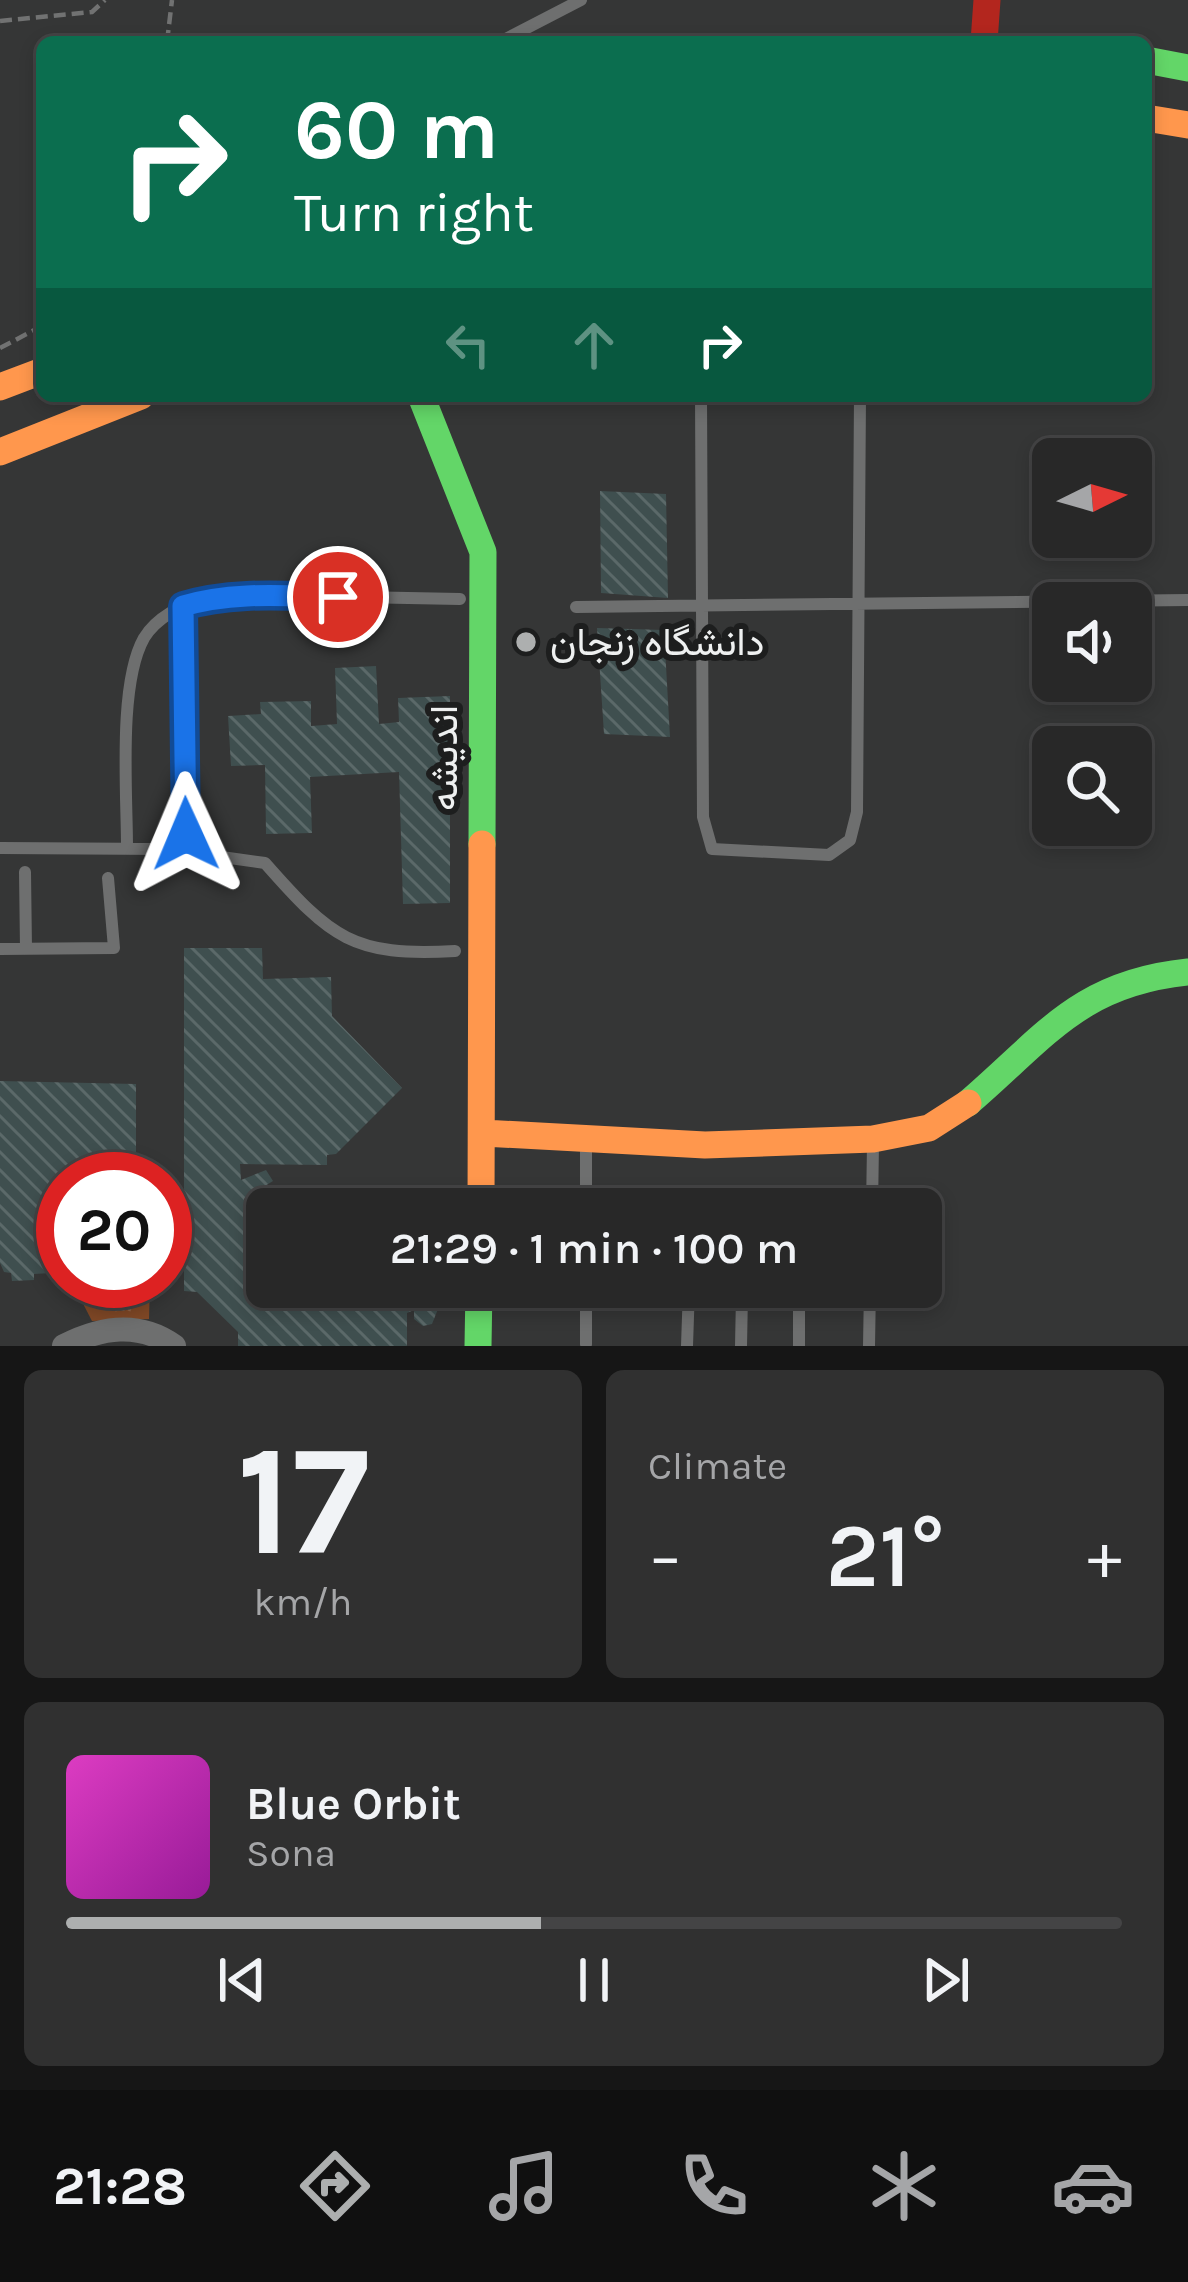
<!DOCTYPE html>
<html lang="en">
<head>
<meta charset="utf-8">
<style>
  body { margin:0; font-family:Karla,Vazirmatn,sans-serif; background:#303030; color:#f1f3f6; height:100vh; display:flex; flex-direction:column; font-size:45px; white-space:nowrap }
  * { box-sizing:border-box; margin:0 }
  p { font-size:39px; color:#a5a6a8 }
  .icon { flex:none; width:66px; height:66px; fill:none; stroke:currentColor; stroke-width:2; stroke-linecap:round; stroke-linejoin:round }
  .map { position:relative; height:1346px; overflow:hidden }
  .drawer { display:flex; flex-direction:column; gap:24px; padding:24px; background:#161616; flex:1 }
  .drawer>* { flex:none }
  .guide { position:absolute; left:36px; top:36px; width:1116px; height:366px; border-radius:18px; box-shadow:0 6px 18px #0003,0 0 0 3px #444445; background:#0b6e4f; color:#fff; overflow:hidden }
  .needle { width:78px; rotate:85deg }
  .fabs { position:absolute; left:1032px; top:438px; display:grid; gap:24px }
  .fabs a { display:grid; place-items:center; width:120px; height:120px; border-radius:18px; background:#282828; box-shadow:0 6px 18px #0003,0 0 0 3px #444445; font-size:60px }
  .speed { position:absolute; left:36px; top:1152px; display:flex; gap:24px; font-size:60px; font-weight:700; text-align:center }
  .speed>* { display:grid; place-content:center; width:156px; height:156px; border-radius:50%; background:#282828; box-shadow:0 6px 18px #0003,0 0 0 3px #444445; line-height:1 }
  .speed .limit { border:18px solid #d22; background:#fff; color:#111 }
  .pin { position:absolute; display:grid; place-items:center; width:102px; height:102px; color:#fff; margin:-51px; border:6px solid #fff; border-radius:50%; box-shadow:0 3px 12px #0007 }
  .me { position:absolute; width:132px; margin:-66px; rotate:359deg; stroke-linejoin:round; filter:drop-shadow(0 0 9px #0008) }
  .turn { display:flex; align-items:center; gap:42px; height:252px; padding:0 60px; font-size:54px }
  .turn .icon { width:156px; height:156px; stroke-width:2.5 }
  .turn b { display:block; font-size:84px; line-height:102px }
  .lanes { display:flex; align-items:center; height:114px; padding:0 60px; background:#0003; justify-content:center; gap:60px; direction:ltr }
  .lanes .off { opacity:.35 }
  .big { font-size:90px; font-weight:600; line-height:1.1 }
  .drawer .tile { flex:1; display:flex; flex-direction:column; justify-content:center; gap:18px; min-width:0; padding:0 42px; border-radius:18px; background:#303030 }
  .drawer .dial { align-items:center; gap:0 }
  .dial b { font-size:156px; line-height:1 }
  .song { display:flex; align-items:center; gap:36px }
  .cover { width:144px; height:144px; border-radius:18px; background:linear-gradient(135deg,hsl(310 70% 55%),hsl(300 70% 35%)) }
  .played { height:12px; border-radius:6px; background:linear-gradient(90deg,#adafaf 45%,#444445 45%) }
  .keys { display:flex; justify-content:space-around; direction:ltr }
  .heat { display:flex; justify-content:space-between; align-items:center; font-size:66px; direction:ltr }
  .drawer .tiles { flex:1; display:grid; gap:24px; grid-template-columns:1fr 1fr }
  .tile:last-child { grid-column:span 2 }
  .trip { position:absolute; left:246px; top:1188px; width:696px; height:120px; border-radius:18px; background:#282828; box-shadow:0 6px 18px #0003,0 0 0 3px #444445; font-weight:600; line-height:120px; text-align:center }
  .dock { display:flex; height:192px; justify-content:space-around; align-items:center; background:#101010; color:#a5a6a8 }
  .dock .icon { width:84px; height:84px }
  .dock .active { color:#adafaf }
  .dock b { font-size:54px; color:#f1f3f6 }
  .map>svg:first-child { display:block }
  .park { fill:url(#park-tufts) }
  .building { fill:url(#building-back-hatch) }
  .lines { fill:none; stroke-linecap:round; stroke-linejoin:round }
  .path { stroke:#717272; stroke-width:4.5; stroke-dasharray:12 6; stroke-linecap:butt }
  .lane { stroke:#6e6f6f; stroke-width:12 }
  .street { stroke:#6e6f6f; stroke-width:24 }
  .fast { stroke:#63d668; stroke-width:27 }
  .slow { stroke:#ff974d; stroke-width:27 }
  .jam { stroke:#b3261e; stroke-width:27 }
  .route-casing { stroke:#114b97; stroke-width:30 }
  .route { stroke:#1a73e8; stroke-width:21 }
  .poi-dot { fill:#adafaf; stroke:#1d1e1e; stroke-width:4.5 }
  .labels { text-anchor:middle; dominant-baseline:central; stroke-width:12; stroke-linejoin:round; paint-order:stroke }
  .poi-label { font-size:39px; fill:#eef0f0; stroke:#1d1e1e; text-anchor:start }
  .street-label { font-size:39px; fill:#eef0f0; stroke:#1d1e1e }
</style>
</head>
<body>
<div class="map">
<svg width="1188" height="1346" viewBox="0 0 1188 1346">
  <defs>
    <pattern id="park-tufts" width="24" height="20" patternUnits="userSpaceOnUse" patternTransform="scale(3)"><rect width="24" height="20" fill="#804826"/><path d="M3 7l-1-3M5 7V3M7 7l1-3M15 17l-1-3M17 17v-4M19 17l1-3" fill="none" stroke="#926346"/></pattern>
    <pattern id="building-back-hatch" width="6" height="6" patternUnits="userSpaceOnUse" patternTransform="scale(3)"><rect width="6" height="6" fill="#3f4f4f"/><path d="M-1 5l2 2M0 0l6 6M5-1l2 2" fill="none" stroke="#5b6969"/></pattern>
  </defs>
  <rect width="100%" height="100%" fill="#353636"/>
  <path class="park" d="M 83,1282 L 150,1282 L 149,1319 L 92,1321 L 76,1290 Z"/>
  <path class="building" d="M 600,491 L 666,494 L 668,598 L 601,593 Z
    M 597,628 L 664,630 L 670,737 L 604,734 Z
    M 376,666 L 379,724 L 399,722 L 398,698 L 450,696 L 450,903 L 403,904 L 399,772 L 310,777 L 312,833 L 266,834 L 265,765 L 231,766 L 228,716 L 261,714 L 260,702 L 311,701 L 311,726 L 337,724 L 335,668 Z
    M 184,948 L 262,948 L 263,979 L 331,977 L 332,1016 L 402,1088 L 336,1154 L 327,1155 L 327,1165 L 240,1164 L 241,1180 L 266,1170 L 273,1181 L 244,1199 L 246,1264 L 267,1280 L 267,1287 L 452,1287 L 452,1292 L 426,1293 L 426,1298 L 421,1298 L 438,1309 L 432,1324 L 423,1326 L 414,1319 L 414,1310 L 407,1313 L 407,1346 L 238,1346 L 238,1332 L 197,1292 L 184,1291 Z
    M 0,1081 L 136,1084 L 136,1163 L 142,1173 L 138,1179 L 63,1179 L 63,1280 L 51,1281 L 51,1273 L 34,1274 L 34,1280 L 12,1281 L 11,1273 L 4,1272 L 0,1263 Z
    M 452,1192 L 452,1209 L 377,1209 L 377,1194 Z"/>
  <g class="lines">
    <path class="path" d="M 0,21 L 92,12 L 105,0
      M 167,42 L 172,0
      M 0,348 L 42,326"/>
    <path class="lane" d="M 500,42 L 581,0
      M 701,396 L 703,817 L 712,849 L 829,855 L 850,840 L 857,812 L 860,396
      M 183,606 L 186,834
      M 576,607 L 1188,600
      M 127,847 C 127,793 118,684 144,638 C 156,618 182,604 204,599 C 236,592 272,595 305,596 C 357,597 408,598 460,599
      M 0,848 L 165,849 L 265,863 C 331,938 353,957 455,951
      M 25,872 L 26,949
      M 0,949 L 114,948 L 108,878
      M 586,1146 L 586,1209
      M 872,1209 L 873,1144
      M 586,1287 L 586,1344
      M 687,1346 L 689,1287
      M 741,1346 L 742,1295
      M 799,1346 L 799,1287
      M 869,1346 L 870,1287"/>
    <path class="street" d="M 64,1346 C 101,1327 139,1321 174,1346"/>
    <path class="fast" d="M 1146,60 L 1188,68
      M 421,396 L 483,552 L 482,844
      M 968,1103 C 1045,1037 1079,983 1188,972
      M 478,1346 L 479,1287"/>
    <path class="slow" d="M 1146,118 L 1188,125
      M 0,387 L 42,371
      M 0,452 L 141,396
      M 483,1133 L 705,1145 L 873,1139 L 929,1128 L 968,1103
      M 481,1209 L 482,844"/>
    <path class="jam" d="M 984,42 L 987,0"/>
  </g>
  <g class="lines">
    <g class="route-casing">
      <path id="route" d="M 186,834 L 183,606 C 233,591 286,596 338,597"/>
    </g>
    <use href="#route" class="route"/>
  </g>
  <circle class="poi-dot" cx="526" cy="642" r="12"/>
  <g class="labels">
    <g class="poi-label">
      <text x="550" y="642">دانشگاه زنجان</text>
    </g>
    <g class="street-label">
      <text transform="translate(444 758) rotate(-90)">اندیشه</text>
    </g>
  </g>
</svg>
<div class="fabs">
<a><svg class="needle" viewBox="-14 -14 28 28"><path d="M0-13l5 13h-10z" fill="#e53935"/><path d="M0 13l5-13h-10z" fill="#a5a6a8"/></svg></a>
<a><svg class="icon" aria-label="sound" viewBox="0 0 24 24"><path d="M4 9h4l5-4v14l-5-4H4zM17 9q2 3 0 6"/></svg></a>
<a><svg class="icon" aria-label="search" viewBox="0 0 24 24"><circle cx="10" cy="10" r="6"/><path d="M15 15l6 6"/></svg></a>
</div>
<div class="speed"><div class="limit">20</div></div>
<div class="pin" style="left:338px;top:597px;background:#d93025"><svg class="icon" aria-label="arrive" viewBox="0 0 24 24"><path d="M6 21V4h12l-3 4 3 4H6"/></svg></div>
<svg class="me" style="left:186px;top:834px" viewBox="-20 -20 40 40"><path d="M0-17L14 15 0 8-14 15z" fill="#1a73e8" stroke="#fff" stroke-width="4"/></svg>
<div class="trip">21:29 · 1 min · 100 m</div>
<div class="guide">
<div class="turn"><svg class="icon" aria-label="right" viewBox="0 0 24 24"><path d="M7 20v-9h11M14 6l5 5-5 5"/></svg><div><b>60 m</b>Turn right</div></div>
<div class="lanes"><svg class="icon off" aria-label="left" viewBox="0 0 24 24"><path d="M17 20v-9H6M10 6l-5 5 5 5"/></svg><svg class="icon off" aria-label="ahead" viewBox="0 0 24 24"><path d="M12 20V5M6 11l6-6 6 6"/></svg><svg class="icon" aria-label="right" viewBox="0 0 24 24"><path d="M7 20v-9h11M14 6l5 5-5 5"/></svg></div>
</div>
</div>
<section class="drawer">
<div class="tiles">
<div class="tile dial"><b>17</b><p>km/h</p></div>
<div class="tile"><p>Climate</p>
<div class="heat"><a>−</a><b class="big">21°</b><a>+</a></div>
</div>
<div class="tile">
<div class="song"><i class="cover"></i><div><b>Blue Orbit</b><p>Sona</p></div></div>
<div class="played"></div>
<div class="keys"><svg class="icon" aria-label="previous" viewBox="0 0 24 24"><path d="M18 5L8 12l10 7zM5 5v14"/></svg><svg class="icon" aria-label="pause" viewBox="0 0 24 24"><path d="M8 5v14M16 5v14"/></svg><svg class="icon" aria-label="next" viewBox="0 0 24 24"><path d="M6 5l10 7-10 7zM19 5v14"/></svg></div>
</div>
</div>
</section>
<nav class="dock">
<b>21:28</b>
<svg class="icon active" aria-label="directions" viewBox="0 0 24 24"><path d="M12 3l9 9-9 9-9-9zM9 14v-3h6M13 9l2 2-2 2"/></svg>
<svg class="icon" aria-label="music" viewBox="0 0 24 24"><path d="M9 18V5l10-2v13"/><circle cx="6" cy="18" r="3"/><circle cx="16" cy="16" r="3"/></svg>
<svg class="icon" aria-label="phone" viewBox="0 0 24 24"><path d="M5 4h4l2 5-3 2q2 4 5 5l2-3 5 2v4C11 20 4 13 5 4z"/></svg>
<svg class="icon" aria-label="climate" viewBox="0 0 24 24"><path d="M12 3v18M4 7l16 10M4 17L20 7"/></svg>
<svg class="icon" aria-label="car" viewBox="0 0 24 24"><path d="M5 17H2v-5l4-1 3-4h7l3 4 3 1v5h-3M9 17h6M6 11h13"/><circle cx="7" cy="17" r="2"/><circle cx="17" cy="17" r="2"/></svg>
</nav>
</body>
</html>
